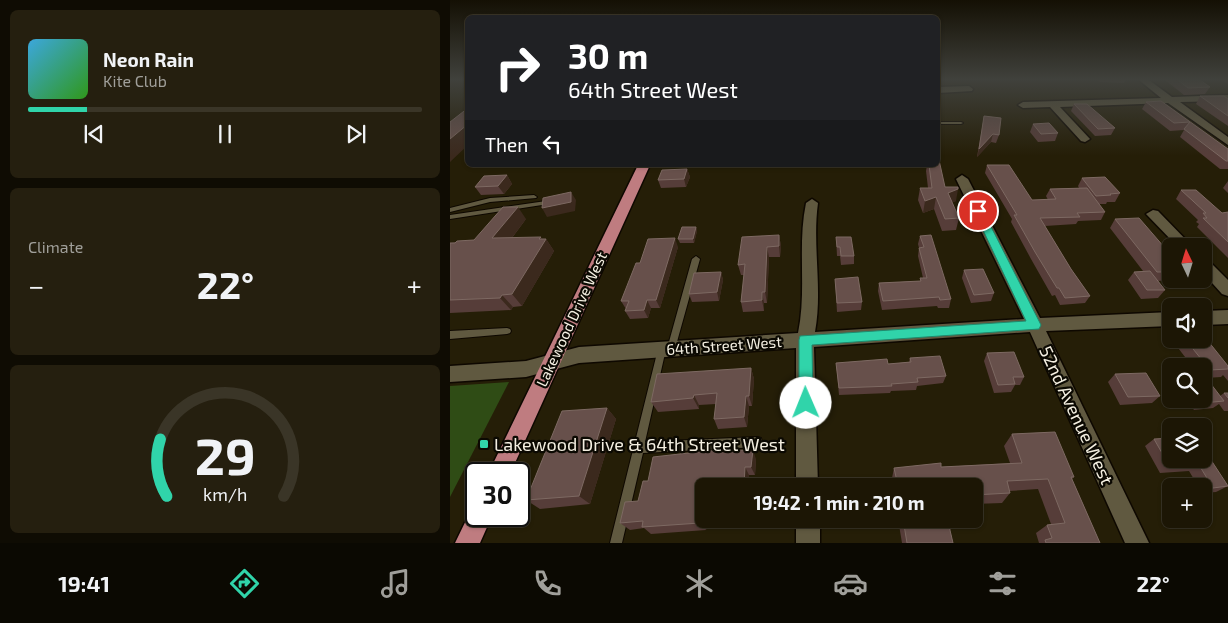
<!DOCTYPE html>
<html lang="en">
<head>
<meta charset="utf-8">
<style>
  body { margin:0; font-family:"Exo 2",sans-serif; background:#251f0f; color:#f1f3f6; height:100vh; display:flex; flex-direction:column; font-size:19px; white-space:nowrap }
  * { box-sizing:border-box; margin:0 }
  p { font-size:16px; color:#a09f9a }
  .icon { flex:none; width:28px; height:28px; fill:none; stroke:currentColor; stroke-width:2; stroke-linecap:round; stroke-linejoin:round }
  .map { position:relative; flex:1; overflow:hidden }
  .sheet { display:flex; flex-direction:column; gap:10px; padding:10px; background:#0f0c03; width:450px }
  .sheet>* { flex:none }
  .guide { position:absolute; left:15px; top:15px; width:475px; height:152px; border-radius:8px; box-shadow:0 1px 4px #0004,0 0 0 1px #3a3527; background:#202124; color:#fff; overflow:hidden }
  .needle { width:32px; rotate:356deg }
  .buttons { position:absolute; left:712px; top:238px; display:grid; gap:10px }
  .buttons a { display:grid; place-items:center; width:50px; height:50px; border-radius:8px; background:#1c1605; box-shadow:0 1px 4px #0004,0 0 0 1px #3a3527; font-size:25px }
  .speed { position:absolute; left:15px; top:462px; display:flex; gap:10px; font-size:25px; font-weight:700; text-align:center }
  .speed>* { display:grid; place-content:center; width:65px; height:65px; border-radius:50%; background:#1c1605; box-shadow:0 1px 4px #0004,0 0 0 1px #3a3527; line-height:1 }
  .speed .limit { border:2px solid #111; border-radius:8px; background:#fff; color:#111 }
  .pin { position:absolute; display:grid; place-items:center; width:42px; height:42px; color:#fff; margin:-21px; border:2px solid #fff; border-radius:50%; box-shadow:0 1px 5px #0007 }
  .me { position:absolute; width:55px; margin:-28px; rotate:359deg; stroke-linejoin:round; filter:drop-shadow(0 0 4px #0008) }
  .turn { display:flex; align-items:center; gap:18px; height:105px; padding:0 20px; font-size:22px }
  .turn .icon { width:65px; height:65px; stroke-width:2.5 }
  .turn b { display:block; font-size:35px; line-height:42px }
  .then { display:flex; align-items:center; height:48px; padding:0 20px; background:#0003; gap:10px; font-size:19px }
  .big { font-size:38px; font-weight:700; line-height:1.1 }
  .sheet .tile { flex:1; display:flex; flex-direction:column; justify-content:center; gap:8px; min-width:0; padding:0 18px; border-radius:8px; background:#251f0f }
  .sheet .dial { align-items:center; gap:0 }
  .dial svg { height:130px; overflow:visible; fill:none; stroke:#3a3527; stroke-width:7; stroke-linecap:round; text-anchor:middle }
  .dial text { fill:#f1f3f6; stroke:none }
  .song { display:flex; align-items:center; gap:15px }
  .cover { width:60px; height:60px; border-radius:8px; background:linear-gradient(135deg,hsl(200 70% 55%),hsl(110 70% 35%)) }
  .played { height:5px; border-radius:2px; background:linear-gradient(90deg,#30d4aa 15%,#3a3527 15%) }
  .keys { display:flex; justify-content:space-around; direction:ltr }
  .heat { display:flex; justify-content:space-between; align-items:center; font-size:28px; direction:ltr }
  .trip { position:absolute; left:245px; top:478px; width:288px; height:50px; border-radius:8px; background:#1c1605; box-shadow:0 1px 4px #0004,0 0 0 1px #3a3527; font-weight:700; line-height:50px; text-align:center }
  .tabs { display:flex; height:80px; justify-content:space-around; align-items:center; background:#0b0902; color:#a09f9a }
  .tabs .icon { width:35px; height:35px }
  .tabs .on { color:#30d4aa }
  .tabs b { font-size:22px; color:#f1f3f6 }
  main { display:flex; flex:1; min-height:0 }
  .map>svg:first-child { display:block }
  .green { fill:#2f4c15 }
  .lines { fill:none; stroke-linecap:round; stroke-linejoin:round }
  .lane-casing { stroke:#0e0800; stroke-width:2 }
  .street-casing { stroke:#0e0800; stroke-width:3 }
  .primary-casing { stroke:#0e0800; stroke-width:3 }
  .lane { fill:#605940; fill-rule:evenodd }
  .street { fill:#605940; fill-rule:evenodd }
  .primary { fill:#bf7c80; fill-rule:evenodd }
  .wall { fill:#563d39 }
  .shaded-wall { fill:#3b291d }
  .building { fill:#67504b; stroke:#7d6962 }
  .route { fill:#30d4aa; stroke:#1f8a6e }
  .poi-dot { fill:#30d4aa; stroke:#0b0902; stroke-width:2 }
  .labels { text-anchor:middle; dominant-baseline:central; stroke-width:4.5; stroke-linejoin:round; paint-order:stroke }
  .street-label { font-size:15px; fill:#f4efe1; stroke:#0b0902 }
  .near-street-label { font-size:18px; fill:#f4efe1; stroke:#0b0902 }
  .near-poi-label { font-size:18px; fill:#f4efe1; stroke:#0b0902; text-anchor:start }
</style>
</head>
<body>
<main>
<section class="sheet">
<div class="tile">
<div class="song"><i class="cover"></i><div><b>Neon Rain</b><p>Kite Club</p></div></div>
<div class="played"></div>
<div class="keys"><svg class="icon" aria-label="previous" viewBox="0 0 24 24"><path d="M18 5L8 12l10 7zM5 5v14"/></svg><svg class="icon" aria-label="pause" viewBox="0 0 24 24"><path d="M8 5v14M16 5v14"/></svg><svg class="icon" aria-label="next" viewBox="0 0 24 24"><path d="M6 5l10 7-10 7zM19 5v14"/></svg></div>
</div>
<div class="tile"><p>Climate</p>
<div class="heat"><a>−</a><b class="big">22°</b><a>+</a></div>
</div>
<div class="tile dial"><svg viewBox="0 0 100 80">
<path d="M14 69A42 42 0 1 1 86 69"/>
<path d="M14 69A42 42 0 0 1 10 34" stroke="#30d4aa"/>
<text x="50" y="56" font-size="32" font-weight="700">29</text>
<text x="50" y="72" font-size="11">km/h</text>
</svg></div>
</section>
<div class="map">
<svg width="778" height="543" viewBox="0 0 778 543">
  <rect width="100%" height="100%" fill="#251e07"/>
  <path class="green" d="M 59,382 L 0,497 L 0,386 Z"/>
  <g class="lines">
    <g class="lane-casing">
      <path id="lane" d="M 488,122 L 511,122 L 513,123 L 511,124 L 488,124 Z
        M 84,195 L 87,197 L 86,198 L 40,202 L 0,212 L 0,208 L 40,198 Z
        M 103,200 L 105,201 L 105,203 L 0,219 L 0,215 Z
        M 246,256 L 250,259 L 225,349 L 224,352 L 221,353 L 218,352 L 217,349 L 242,259 Z
        M 57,328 L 60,329 L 61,331 L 60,333 L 57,334 L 0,339 L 0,331 Z
        M 212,345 L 215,346 L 216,349 L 195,442 L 307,437 L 311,438 L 312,442 L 311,446 L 307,447 L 193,453 L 172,543 L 160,543 L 208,349 L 209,346 Z"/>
    </g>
    <g class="street-casing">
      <path id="street" d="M 689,80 L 699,80 L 722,97 L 778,95 L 778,101 L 730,102 L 778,137 L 778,145 L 718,103 L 610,107 L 640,139 L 635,142 L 631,141 L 600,107 L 573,108 L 568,105 L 573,102 L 711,98 Z
        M 519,86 L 523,89 L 522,91 L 488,93 L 488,87 Z
        M 512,175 L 518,179 L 590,318 L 721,312 L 721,326 L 596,331 L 699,543 L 675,543 L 580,332 L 364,347 L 368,486 L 346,486 L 346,348 L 129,363 L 76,377 L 0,382 L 0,366 L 76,361 L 129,347 L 348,333 C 357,290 347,246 356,203 L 362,199 L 368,203 C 362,246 373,289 365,332 L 574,319 L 506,179 Z
        M 703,210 L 708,211 L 742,246 L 727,246 L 696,214 Z
        M 754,260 L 759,261 L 778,280 L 778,296 L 772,294 L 754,274 Z
        M 778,310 L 778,324 L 754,325 L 754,311 Z
        M 346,519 L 370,519 L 370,543 L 346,543 Z"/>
    </g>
    <g class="primary-casing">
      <path id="primary" d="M 188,165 L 200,165 L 60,474 L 38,474 Z
        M 26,506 L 26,516 L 42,516 L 30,543 L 5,543 L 22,508 Z"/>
    </g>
    <use href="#lane" class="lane"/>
    <use href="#street" class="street"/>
    <use href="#primary" class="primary"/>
  </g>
  <path class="wall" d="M 648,80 L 676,80 L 674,83 L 650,82 Z
    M 715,80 L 750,80 L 760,87 L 755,94 L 734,95 Z
    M 772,80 L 778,80 L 778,84 Z
    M 750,96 L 778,99 L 778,126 L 746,104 Z
    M 711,101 L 778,149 L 778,169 L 770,169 L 730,137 L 734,130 L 720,131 L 692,109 L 696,102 Z
    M 624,104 L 665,128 L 661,135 L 645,136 L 621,111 Z
    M 534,116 L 549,135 L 546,143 L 541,142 L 527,157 Z
    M 583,124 L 608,133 L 605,141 L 588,142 L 580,132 Z
    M 477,165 L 488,165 L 495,187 L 506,201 L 502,202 L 509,218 L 506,230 L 492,231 L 484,209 L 473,213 L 468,200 L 470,188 L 478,188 L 476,171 Z
    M 537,165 L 582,200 L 598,200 L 596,196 L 600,189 L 629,188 L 628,186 L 632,178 L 670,193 L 665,202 L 657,202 L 656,204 L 649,204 L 655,212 L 651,220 L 628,221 L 626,224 L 595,226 L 621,269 L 640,296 L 635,303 L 610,305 L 605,295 L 602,296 L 581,259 L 561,222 L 562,219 L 535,173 Z
    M 237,169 L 240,177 L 236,187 L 211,188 L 208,180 Z
    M 57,175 L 62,184 L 54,194 L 31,195 L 25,187 Z
    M 778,181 L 778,193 L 773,188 Z
    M 731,190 L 772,213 L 778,212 L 778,258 L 747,227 L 749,224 L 746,222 L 748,220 L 726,199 Z
    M 76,219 L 62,238 L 96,239 L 104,251 L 72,306 L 63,307 L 61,310 L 0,313 L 0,243 L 24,240 Z
    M 665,219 L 721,255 L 721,279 L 720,280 L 708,281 L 715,290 L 708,298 L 691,299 L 678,280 L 684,272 L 693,271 L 660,228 Z
    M 246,227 L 247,231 L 244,243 L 230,243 L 228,239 Z
    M 329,235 L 331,246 L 330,257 L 319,257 L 317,303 L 314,303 L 314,311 L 293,312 L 291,302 L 294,275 L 291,275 L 288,265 Z
    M 470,236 L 501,299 L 499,308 L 488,308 L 487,306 L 432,310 L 428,291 L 429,283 L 470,281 L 470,278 L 473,278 L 468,256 L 469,248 L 468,244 Z
    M 386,237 L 404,256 L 404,264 L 391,265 L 390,256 L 387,256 Z
    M 228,247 L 210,308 L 201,308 L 198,318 L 180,319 L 175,311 L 176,309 L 171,301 L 190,263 Z
    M 514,270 L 544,293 L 541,301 L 521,303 L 512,278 Z
    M 271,272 L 273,280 L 269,301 L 242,302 L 239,294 Z
    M 385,279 L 412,302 L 411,310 L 387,312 Z
    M 730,339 L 754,339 L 778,366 L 778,381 L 773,375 L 771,377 L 756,378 L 770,396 L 774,393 L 778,393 L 778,411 L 774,411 L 769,404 L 763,408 L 744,410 L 736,399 L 754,399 L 754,366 L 742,366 L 725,344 Z
    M 537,353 L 574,377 L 570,385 L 565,385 L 561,392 L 544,393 L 534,361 Z
    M 460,358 L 496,376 L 493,383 L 467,386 L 466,390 L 441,391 L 440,393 L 389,395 L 386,363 L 438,364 L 459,362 Z
    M 301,368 L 304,379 L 302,406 L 299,406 L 297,427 L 268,429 L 264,419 L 266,404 L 249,405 L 249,409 L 208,412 L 201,402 Z
    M 665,374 L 710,396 L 702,403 L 670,405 L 658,382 Z
    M 157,408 L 166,419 L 140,504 L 90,509 L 76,500 Z
    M 562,434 L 624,477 L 622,479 L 650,543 L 589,543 L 586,533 L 597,525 L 601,524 L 588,489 L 559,491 L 560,493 L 552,503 L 524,504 L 524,486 L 443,486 L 442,478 L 444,468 L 491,467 L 560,463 L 554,446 Z
    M 704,439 L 754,459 L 778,486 L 766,492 L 754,493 L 754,486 L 748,486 L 739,471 L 710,473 L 695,446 Z
    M 306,459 L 305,475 L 299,475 L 298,486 L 254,486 L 254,519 L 296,519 L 296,522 L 257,526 L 256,530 L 201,534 L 194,528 L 180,530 L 170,523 L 188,501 L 198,481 Z
    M 448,519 L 501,519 L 503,526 L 500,530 L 503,543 L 452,543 Z"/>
  <path class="shaded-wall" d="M 18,124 L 18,145 L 0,162 L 0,139 Z
    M 543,134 L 541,142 L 527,157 L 529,149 Z
    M 237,169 L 240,177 L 236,187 L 234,179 Z
    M 57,175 L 62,184 L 54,194 L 48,186 Z
    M 508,189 L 506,201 L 495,205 L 498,193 Z
    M 121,192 L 126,200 L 125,211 L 97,217 L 92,208 Z
    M 486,197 L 484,209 L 473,213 L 475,201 Z
    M 68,207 L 76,219 L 52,251 L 42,238 Z
    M 246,227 L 247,231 L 244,243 L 243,239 Z
    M 329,235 L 331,246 L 330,257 L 329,246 Z
    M 91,237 L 94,242 L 96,239 L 104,251 L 72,306 L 62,294 Z
    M 225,238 L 228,247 L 210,308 L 206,300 Z
    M 317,247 L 319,257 L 317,303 L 315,292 Z
    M 271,272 L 273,280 L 269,301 L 267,292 Z
    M 312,292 L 314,303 L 314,311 L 312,300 Z
    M 52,295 L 63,307 L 61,310 L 50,298 Z
    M 197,300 L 201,308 L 198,318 L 194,310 Z
    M 301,368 L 304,379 L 302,406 L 299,396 Z
    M 244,395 L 249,405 L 249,409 L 243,398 Z
    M 296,396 L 299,406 L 297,427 L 294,417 Z
    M 157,408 L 166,419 L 140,504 L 129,496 Z
    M 303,450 L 306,459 L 305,475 L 301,467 Z
    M 295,467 L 299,475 L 298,486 L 294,486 Z
    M 251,519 L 257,526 L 256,530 L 250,523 Z"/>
  <path class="building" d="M 728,80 L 750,80 L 760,87 L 738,88 Z
    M 750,96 L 774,96 L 778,99 L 778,116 Z
    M 711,101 L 778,149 L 778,161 L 776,161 L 734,129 L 740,122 L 724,123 L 696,102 Z
    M 624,104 L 637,104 L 665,128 L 648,129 Z
    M 18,108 L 18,124 L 0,139 L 0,122 Z
    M 534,116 L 551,118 L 549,135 L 543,134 L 529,149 Z
    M 599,123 L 608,133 L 591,134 L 583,124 Z
    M 488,160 L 489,160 L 495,187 L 508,187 L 508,189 L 498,193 L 509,218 L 495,219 L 486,197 L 475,201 L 470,188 L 482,188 L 479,165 L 488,165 Z
    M 537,165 L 559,165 L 582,200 L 606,199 L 600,189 L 637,188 L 655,212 L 627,213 L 630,217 L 590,218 L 621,269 L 640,296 L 615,298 L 609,288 L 607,288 L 585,252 L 564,215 L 567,215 Z
    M 237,169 L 234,179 L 208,180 L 212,170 Z
    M 57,175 L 48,186 L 25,187 L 34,176 Z
    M 655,177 L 670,193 L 660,194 L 661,195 L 646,196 L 632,178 Z
    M 731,190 L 746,190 L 772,213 L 778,212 L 778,242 L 753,218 L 757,218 L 753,213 L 756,213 Z
    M 121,192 L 121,202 L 92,208 L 93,198 Z
    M 53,207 L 68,207 L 42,238 L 91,237 L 89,239 L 96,239 L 62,294 L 52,295 L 50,298 L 0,300 L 0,243 L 5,243 L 7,241 L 24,240 Z
    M 689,218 L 721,255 L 721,272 L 707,272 L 665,219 Z
    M 232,227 L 246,227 L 243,239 L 228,239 Z
    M 329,235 L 329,246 L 317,247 L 315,292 L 312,292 L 312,300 L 291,302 L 295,264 L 288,265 L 292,237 Z
    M 481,235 L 501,299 L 490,300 L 489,297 L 433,301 L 429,283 L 471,281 L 470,278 L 477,278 L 469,248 L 474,247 L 470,236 Z
    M 386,237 L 401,237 L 404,256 L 391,256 L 390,247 L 387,247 Z
    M 225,238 L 206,300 L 197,300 L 194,310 L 175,311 L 179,301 L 171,301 L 186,263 L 190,263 L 198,239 Z
    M 533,269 L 544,293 L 524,295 L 514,270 Z
    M 700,271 L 715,290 L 697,290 L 684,272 Z
    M 271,272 L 267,292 L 239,294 L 244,273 Z
    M 408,277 L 412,302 L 387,303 L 385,279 Z
    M 754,336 L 778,366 L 778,369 L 760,370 L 735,339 L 754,339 Z
    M 564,352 L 574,377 L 563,377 L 565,384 L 548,385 L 537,353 Z
    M 490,356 L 496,376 L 467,378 L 468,382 L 441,384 L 442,386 L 389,388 L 386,363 L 437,359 L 438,364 L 461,362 L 460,358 Z
    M 301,368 L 299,396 L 296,396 L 294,417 L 264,419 L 267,393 L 244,395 L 243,398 L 201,402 L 207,374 Z
    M 696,373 L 710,396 L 678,397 L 665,374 Z
    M 754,375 L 774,401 L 753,403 L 751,399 L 754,399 Z
    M 774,393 L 778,393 L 778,398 Z
    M 157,408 L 129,496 L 76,500 L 112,411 Z
    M 605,432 L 624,477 L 621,477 L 650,543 L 596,543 L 595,540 L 602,538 L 597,525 L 615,523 L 598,479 L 557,481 L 560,493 L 524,495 L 524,486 L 516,486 L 514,478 L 492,480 L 493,486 L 448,486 L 444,468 L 491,463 L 491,467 L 572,463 L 562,434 Z
    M 721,438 L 721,459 L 754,459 L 755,460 L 761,460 L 778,486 L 763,488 L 749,465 L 720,467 L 704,439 Z
    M 303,450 L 301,467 L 295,467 L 294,486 L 254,486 L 254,518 L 251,519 L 250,523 L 192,527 L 193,521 L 170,523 L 175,502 L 188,501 L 193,481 L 198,481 L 203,457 L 256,451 Z
    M 453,519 L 501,519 L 503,526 L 499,526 L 503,543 L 457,543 Z"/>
  <linearGradient id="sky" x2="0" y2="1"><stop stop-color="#141004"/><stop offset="0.51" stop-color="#40413c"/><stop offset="1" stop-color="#40413c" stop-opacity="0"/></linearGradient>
  <rect width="778" height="156" fill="url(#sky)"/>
  <path class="route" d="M 528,208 L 533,211 L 591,325 L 589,329 L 362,345 L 363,403 L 361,408 L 356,410 L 351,408 L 349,403 L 349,340 L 350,336 L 576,321 L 524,211 Z"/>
  <rect class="poi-dot" x="29" y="439" width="10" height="10" rx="2.5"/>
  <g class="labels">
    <g class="street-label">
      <text transform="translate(121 319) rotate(-65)">Lakewood Drive West</text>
      <text transform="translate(274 345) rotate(-4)">64th Street West</text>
    </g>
    <g class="near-street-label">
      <text transform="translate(627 415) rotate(65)">52nd Avenue West</text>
    </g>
    <g class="near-poi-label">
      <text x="44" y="444">Lakewood Drive &amp; 64th Street West</text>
    </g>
  </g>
</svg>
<div class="buttons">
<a><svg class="needle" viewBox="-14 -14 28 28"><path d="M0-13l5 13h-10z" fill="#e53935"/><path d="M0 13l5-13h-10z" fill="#a09f9a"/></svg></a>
<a><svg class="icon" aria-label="sound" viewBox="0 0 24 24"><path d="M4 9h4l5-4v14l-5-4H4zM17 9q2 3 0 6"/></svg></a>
<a><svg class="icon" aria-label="search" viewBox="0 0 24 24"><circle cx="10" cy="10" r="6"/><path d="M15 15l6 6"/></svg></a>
<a><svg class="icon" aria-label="layers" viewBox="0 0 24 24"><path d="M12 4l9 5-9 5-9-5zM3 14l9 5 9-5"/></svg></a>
<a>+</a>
</div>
<div class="speed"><div class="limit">30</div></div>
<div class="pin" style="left:528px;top:211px;background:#d93025"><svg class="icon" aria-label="arrive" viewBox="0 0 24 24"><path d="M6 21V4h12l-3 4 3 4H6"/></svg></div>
<svg class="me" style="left:356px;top:403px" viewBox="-20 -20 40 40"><circle r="19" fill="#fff"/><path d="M0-13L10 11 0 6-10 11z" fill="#30d4aa"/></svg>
<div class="trip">19:42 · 1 min · 210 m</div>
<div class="guide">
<div class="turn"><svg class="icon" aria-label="right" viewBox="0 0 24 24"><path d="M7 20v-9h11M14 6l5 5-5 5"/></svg><div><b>30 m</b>64th Street West</div></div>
<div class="then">Then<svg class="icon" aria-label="left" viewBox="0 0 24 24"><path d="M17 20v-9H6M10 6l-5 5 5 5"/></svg></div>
</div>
</div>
</main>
<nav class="tabs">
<b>19:41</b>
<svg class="icon on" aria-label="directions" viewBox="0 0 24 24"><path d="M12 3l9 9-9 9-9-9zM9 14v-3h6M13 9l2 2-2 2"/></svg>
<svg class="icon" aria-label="music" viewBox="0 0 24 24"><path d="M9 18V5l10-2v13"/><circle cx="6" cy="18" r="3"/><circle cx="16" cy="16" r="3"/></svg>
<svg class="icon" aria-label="phone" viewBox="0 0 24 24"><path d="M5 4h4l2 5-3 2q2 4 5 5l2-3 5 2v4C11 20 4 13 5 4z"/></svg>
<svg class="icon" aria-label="climate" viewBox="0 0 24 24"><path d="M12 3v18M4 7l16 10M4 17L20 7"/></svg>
<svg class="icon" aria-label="car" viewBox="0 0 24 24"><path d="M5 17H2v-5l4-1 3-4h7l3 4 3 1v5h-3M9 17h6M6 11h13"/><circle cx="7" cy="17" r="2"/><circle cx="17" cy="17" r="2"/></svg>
<svg class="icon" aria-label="filters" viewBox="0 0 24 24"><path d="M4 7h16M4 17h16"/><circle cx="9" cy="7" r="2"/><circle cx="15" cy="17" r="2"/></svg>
<b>22°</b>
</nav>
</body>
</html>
